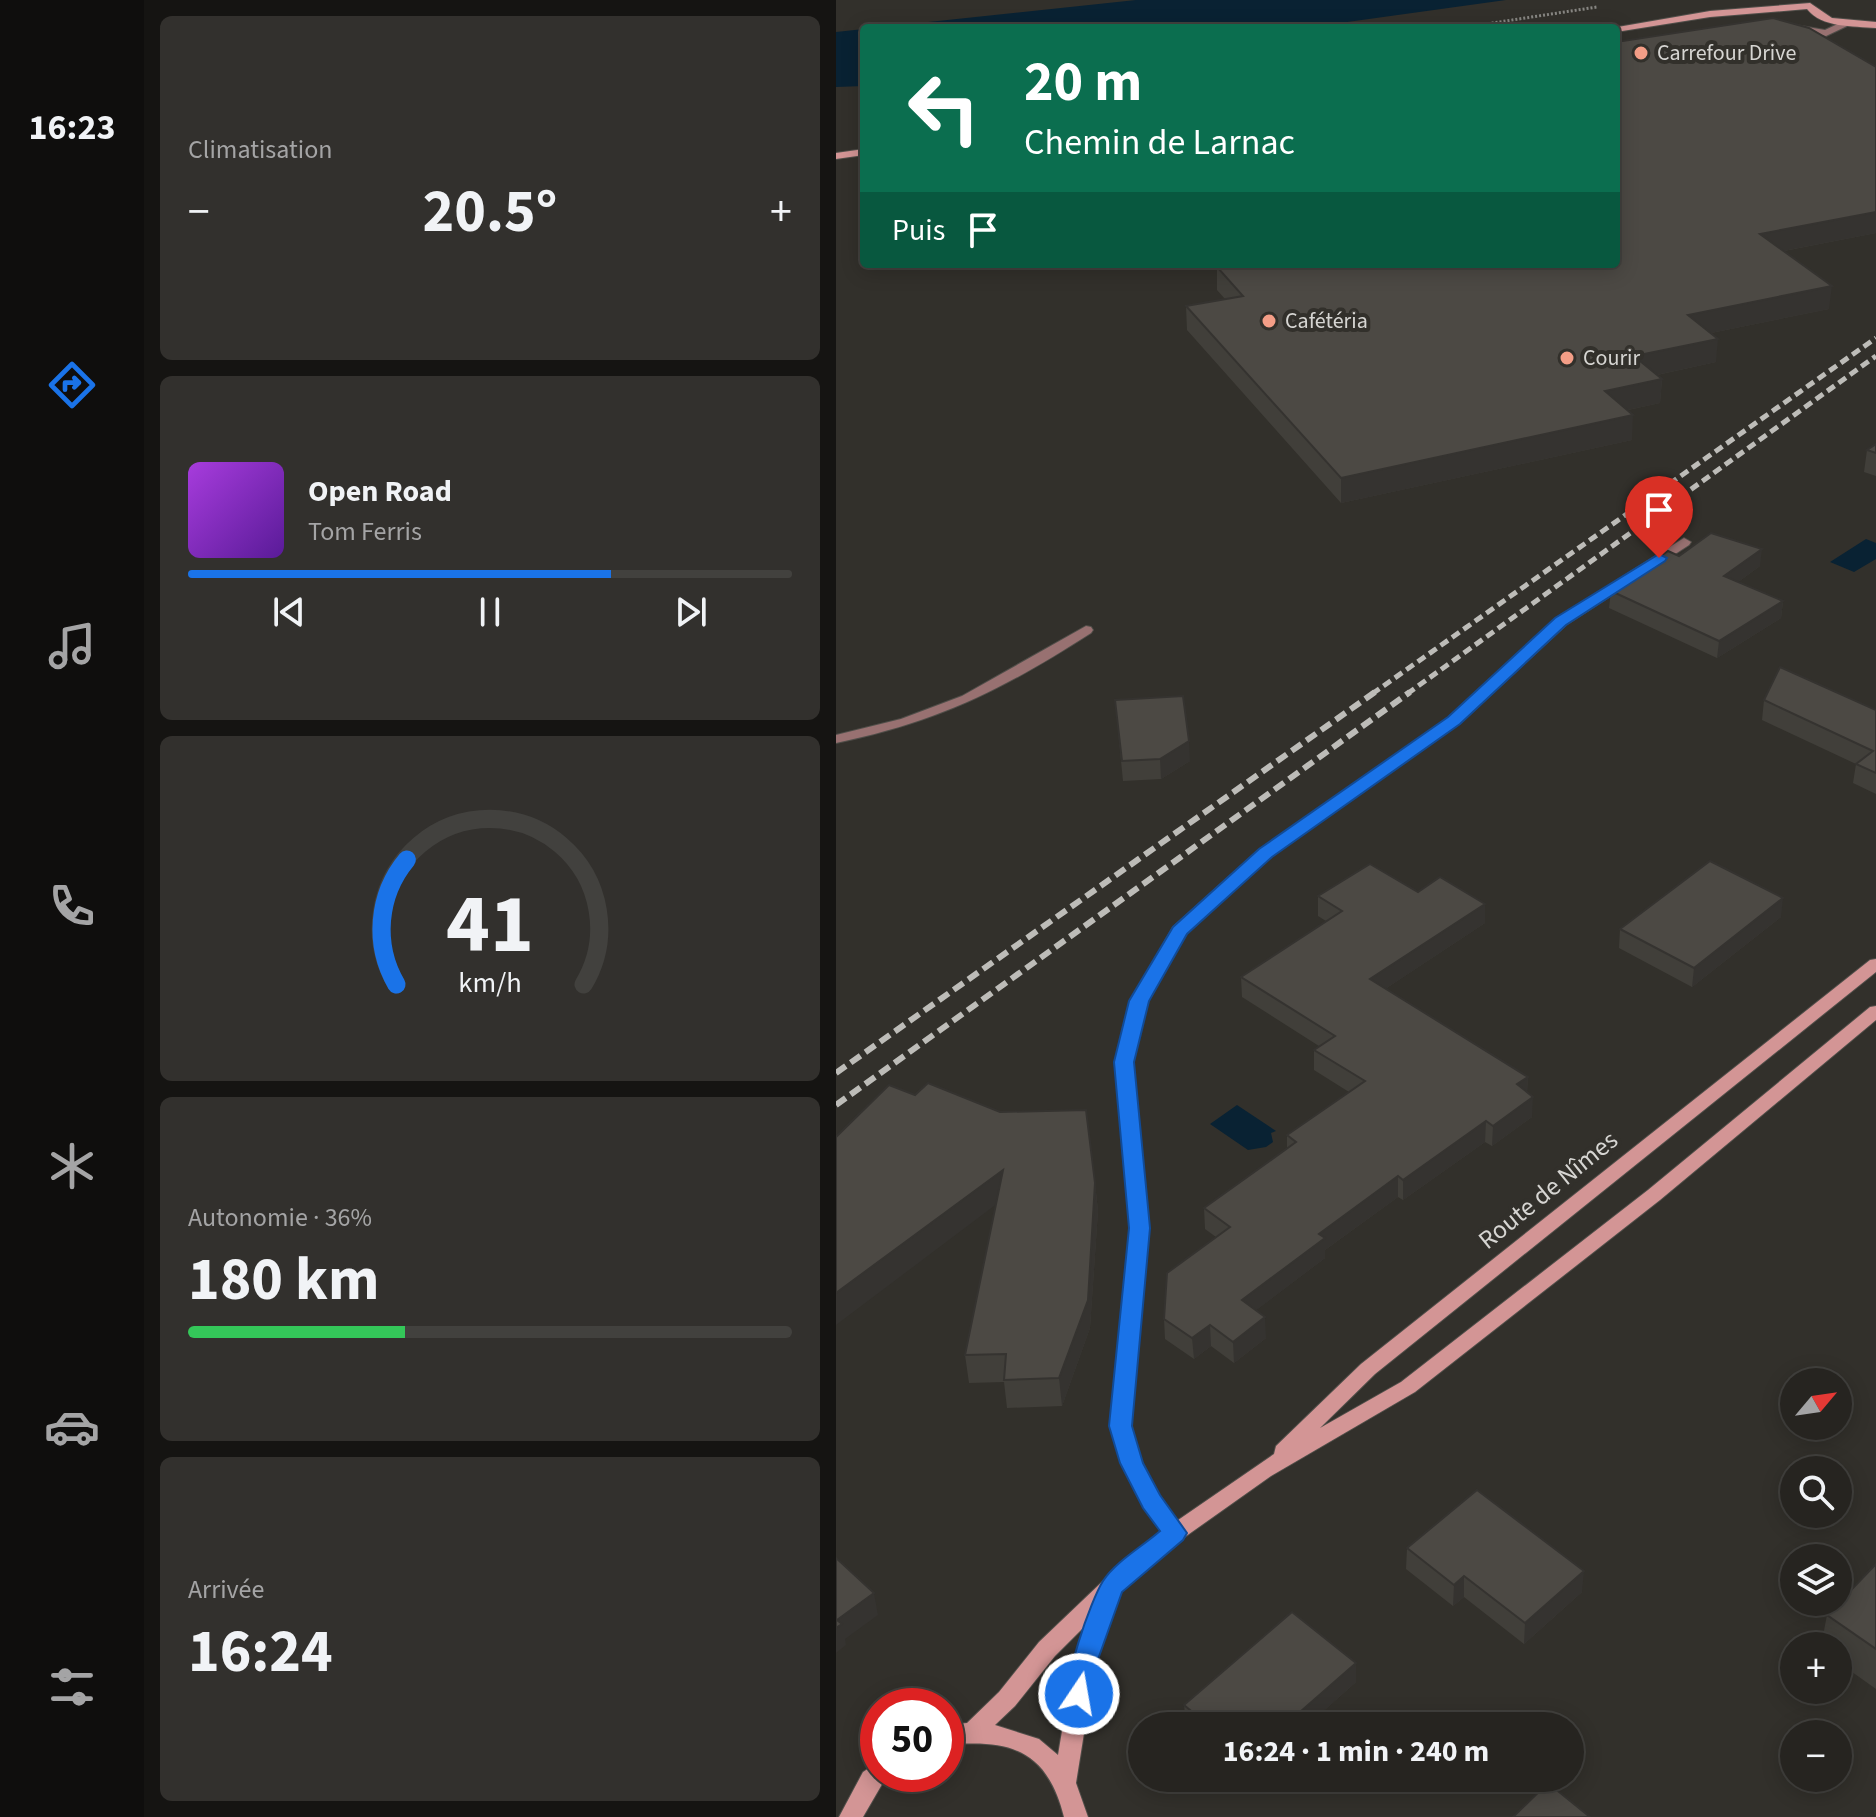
<!DOCTYPE html>
<html lang="fr">
<head>
<meta charset="utf-8">
<style>
  body { margin:0; font-family:"Source Sans 3",sans-serif; background:#32302d; color:#f1f3f6; height:100vh; display:flex; flex-direction:column; font-size:30px; white-space:nowrap }
  * { box-sizing:border-box; margin:0 }
  p { font-size:26px; color:#a4a4a5 }
  .icon { flex:none; width:44px; height:44px; fill:none; stroke:currentColor; stroke-width:2; stroke-linecap:round; stroke-linejoin:round }
  .map { position:relative; flex:1; overflow:hidden }
  .details { display:flex; flex-direction:column; gap:16px; padding:16px; background:#151412; width:692px }
  .details>* { flex:none }
  .banner { position:absolute; left:24px; top:24px; width:760px; height:244px; border-radius:8px; box-shadow:0 4px 20px #0003,0 0 0 2px #42413e; background:#0b6e4f; color:#fff; overflow:hidden }
  .needle { width:52px; rotate:61deg }
  .tools { position:absolute; left:944px; top:1368px; display:grid; gap:16px }
  .tools a { display:grid; place-items:center; width:72px; height:72px; border-radius:50%; background:#262420; box-shadow:0 4px 20px #0003,0 0 0 2px #42413e; font-size:40px }
  .speed { position:absolute; left:24px; top:1688px; display:flex; gap:16px; font-size:40px; font-weight:700; text-align:center }
  .speed>* { display:grid; place-content:center; width:104px; height:104px; border-radius:50%; background:#262420; box-shadow:0 4px 20px #0003,0 0 0 2px #42413e; line-height:1 }
  .speed .limit { border:12px solid #d22; background:#fff; color:#111 }
  .pin { position:absolute; display:grid; place-items:center; width:68px; height:68px; color:#fff; margin:-82px -34px; border-radius:50% 50% 50% 0; rotate:-45deg; box-shadow:0 0 8px #0007 }
  .pin .icon { rotate:45deg }
  .me { position:absolute; width:88px; margin:-44px; rotate:12deg; stroke-linejoin:round; filter:drop-shadow(0 0 6px #0008) }
  .turn { display:flex; align-items:center; gap:28px; height:168px; padding:0 32px; font-size:36px }
  .turn .icon { width:104px; height:104px; stroke-width:2.5 }
  .turn b { display:block; font-size:56px; line-height:68px }
  .then { display:flex; align-items:center; height:76px; padding:0 32px; background:#0003; gap:16px; font-size:30px }
  .big { font-size:60px; font-weight:700; line-height:1.1 }
  .details .card { flex:1; display:flex; flex-direction:column; justify-content:center; gap:12px; min-width:0; padding:0 28px; border-radius:12px; background:#32302d }
  .details .dial { align-items:center; gap:0 }
  .dial svg { height:208px; overflow:visible; fill:none; stroke:#42413e; stroke-width:7; stroke-linecap:round; text-anchor:middle }
  .dial text { fill:#f1f3f6; stroke:none }
  .song { display:flex; align-items:center; gap:24px }
  .cover { width:96px; height:96px; border-radius:12px; background:linear-gradient(135deg,hsl(280 70% 55%),hsl(270 70% 35%)) }
  .played { height:8px; border-radius:4px; background:linear-gradient(90deg,#1a73e8 70%,#42413e 70%) }
  .keys { display:flex; justify-content:space-around; direction:ltr }
  .heat { display:flex; justify-content:space-between; align-items:center; font-size:44px; direction:ltr }
  .charge { height:12px; border-radius:6px; background:linear-gradient(90deg,#34c759 36%,#42413e 0) }
  .trip { position:absolute; left:292px; top:1712px; width:456px; height:80px; border-radius:40px; background:#262420; box-shadow:0 4px 20px #0003,0 0 0 2px #42413e; font-weight:700; line-height:80px; text-align:center }
  main { display:flex; flex:1; min-height:0 }
  .tabs { display:flex; flex-direction:column; width:144px; justify-content:space-around; align-items:center; background:#0f0e0d; color:#a4a4a5 }
  .tabs .icon { width:56px; height:56px }
  .tabs .on { color:#1a73e8 }
  .tabs b { font-size:36px; color:#f1f3f6 }
  .map>svg:first-child { display:block }
  .water { fill:#092233 }
  .lines { fill:none; stroke-linecap:round; stroke-linejoin:round }
  .lane-casing { stroke:#504e49; stroke-width:2 }
  .street-casing { stroke:#504e49; stroke-width:2 }
  .secondary-casing { stroke:#504e49; stroke-width:2 }
  .path { stroke:#888783; stroke-width:3; stroke-dasharray:2 2; stroke-linecap:butt }
  .lane { fill:#987171; fill-rule:evenodd }
  .street { fill:#987171; fill-rule:evenodd }
  .secondary { fill:#d39595; fill-rule:evenodd }
  .rail-far1 { stroke:#bdbcb8; stroke-width:5; stroke-dasharray:9 5; stroke-linecap:butt }
  .rail { stroke:#bdbcb8; stroke-width:6; stroke-dasharray:12 6; stroke-linecap:butt }
  .wall { fill:#413f3a }
  .shaded-wall { fill:#353330 }
  .building { fill:#4c4944; stroke:#353330; stroke-width:2 }
  .route { fill:#1a73e8; stroke:#114b97; stroke-width:2 }
  .poi-dot { fill:#f49e87; stroke:#32302b; stroke-width:3 }
  .labels { text-anchor:middle; dominant-baseline:central; stroke-width:8; stroke-linejoin:round; paint-order:stroke }
  .far-poi-label { font-size:22px; fill:#d6d5d2; stroke:#32302b; text-anchor:start }
  .street-label { font-size:26px; fill:#d6d5d2; stroke:#32302b }
</style>
</head>
<body>
<main>
<nav class="tabs">
<b>16:23</b>
<svg class="icon on" aria-label="directions" viewBox="0 0 24 24"><path d="M12 3l9 9-9 9-9-9zM9 14v-3h6M13 9l2 2-2 2"/></svg>
<svg class="icon" aria-label="music" viewBox="0 0 24 24"><path d="M9 18V5l10-2v13"/><circle cx="6" cy="18" r="3"/><circle cx="16" cy="16" r="3"/></svg>
<svg class="icon" aria-label="phone" viewBox="0 0 24 24"><path d="M5 4h4l2 5-3 2q2 4 5 5l2-3 5 2v4C11 20 4 13 5 4z"/></svg>
<svg class="icon" aria-label="climate" viewBox="0 0 24 24"><path d="M12 3v18M4 7l16 10M4 17L20 7"/></svg>
<svg class="icon" aria-label="car" viewBox="0 0 24 24"><path d="M5 17H2v-5l4-1 3-4h7l3 4 3 1v5h-3M9 17h6M6 11h13"/><circle cx="7" cy="17" r="2"/><circle cx="17" cy="17" r="2"/></svg>
<svg class="icon" aria-label="filters" viewBox="0 0 24 24"><path d="M4 7h16M4 17h16"/><circle cx="9" cy="7" r="2"/><circle cx="15" cy="17" r="2"/></svg>
</nav>
<section class="details">
<div class="card"><p>Climatisation</p>
<div class="heat"><a>−</a><b class="big">20.5°</b><a>+</a></div>
</div>
<div class="card">
<div class="song"><i class="cover"></i><div><b>Open Road</b><p>Tom Ferris</p></div></div>
<div class="played"></div>
<div class="keys"><svg class="icon" aria-label="previous" viewBox="0 0 24 24"><path d="M18 5L8 12l10 7zM5 5v14"/></svg><svg class="icon" aria-label="pause" viewBox="0 0 24 24"><path d="M8 5v14M16 5v14"/></svg><svg class="icon" aria-label="next" viewBox="0 0 24 24"><path d="M6 5l10 7-10 7zM19 5v14"/></svg></div>
</div>
<div class="card dial"><svg viewBox="0 0 100 80">
<path d="M14 69A42 42 0 1 1 86 69"/>
<path d="M14 69A42 42 0 0 1 18 21" stroke="#1a73e8"/>
<text x="50" y="56" font-size="32" font-weight="700">41</text>
<text x="50" y="72" font-size="11">km/h</text>
</svg></div>
<div class="card"><p>Autonomie · 36%</p><b class="big">180 km</b><div class="charge"></div></div>
<div class="card"><p>Arrivée</p><b class="big">16:24</b></div>
</section>
<div class="map">
<svg width="1040" height="1817" viewBox="0 0 1040 1817">
  <rect width="100%" height="100%" fill="#32302b"/>
  <path class="water" d="M 300,0 L 670,0 L 468,28 L 36,28 Z
    M 28,29 L 28,86 L 0,87 L 0,32 Z
    M 1030,539 L 1040,543 L 1040,559 L 1018,572 L 994,562 Z
    M 401,1105 L 440,1131 L 435,1133 L 437,1142 L 430,1147 L 412,1150 L 374,1124 Z"/>
  <g class="lines">
    <g class="lane-casing">
      <path id="lane" d="M 1008,21 L 1013,24 L 1011,26 L 990,36 L 954,28 L 959,25 L 989,30 Z"/>
    </g>
    <g class="street-casing">
      <path id="street" d="M 848,538 L 855,542 L 853,545 L 730,625 L 623,724 L 435,856 L 349,934 L 311,1001 L 297,1062 L 312,1228 L 295,1426 L 306,1463 L 323,1495 L 349,1533 L 346,1539 L 339,1541 L 332,1539 L 309,1507 L 286,1463 L 275,1426 L 294,1228 L 279,1062 L 295,1001 L 337,927 L 423,850 L 613,718 L 720,619 Z
        M 250,626 L 255,627 L 257,630 L 255,633 C 168,689 102,722 0,743 L 0,735 L 65,719 L 126,696 Z"/>
    </g>
    <g class="secondary-casing">
      <path id="secondary" d="M 974,3 L 996,18 L 1040,22 L 1040,28 C 1017,26 986,28 971,9 L 874,17 L 780,32 L 780,28 L 776,28 L 874,11 Z
        M 28,149 L 28,155 L 0,159 L 0,153 Z
        M 1040,959 L 1040,972 L 539,1374 L 484,1428 L 565,1382 L 812,1190 L 1034,1007 L 1040,1006 L 1040,1020 L 824,1200 L 579,1392 L 435,1476 L 346,1539 L 285,1591 L 259,1665 L 240,1783 L 252,1817 L 228,1817 C 211,1750 175,1739 110,1745 L 110,1725 L 131,1723 L 163,1692 L 203,1642 L 268,1580 L 332,1527 L 438,1454 L 440,1446 L 525,1364 L 1034,960 ZM 253,1622 L 237,1665 L 222,1755 L 203,1739 L 159,1725 L 179,1706 L 219,1656 Z
        M 42,1762 L 42,1774 L 52,1774 L 27,1817 L 3,1817 L 27,1772 Z"/>
    </g>
    <path class="path" d="M 624,28 L 761,7"/>
    <use href="#lane" class="lane"/>
    <use href="#street" class="street"/>
    <use href="#secondary" class="secondary"/>
    <path class="rail-far1" d="M 536,694 L 1040,338
      M 571,694 L 1040,356"/>
    <path class="rail" d="M 0,1073 L 539,692
      M 0,1105 L 574,692"/>
  </g>
  <path class="wall" d="M 1040,67 L 1040,233 L 948,251 L 993,309 L 875,333 L 880,362 L 821,375 L 826,379 L 824,403 L 792,410 L 796,440 L 505,503 L 351,330 L 350,306 L 389,299 L 381,290 L 381,267 L 780,264 Z
    M 1040,444 L 1040,476 L 1028,472 L 1031,450 Z
    M 924,566 L 902,582 L 947,601 L 945,618 L 881,658 L 773,608 L 775,591 Z
    M 279,700 L 354,761 L 325,779 L 287,781 Z
    M 928,700 L 1040,710 L 1040,794 L 1017,783 L 1020,764 L 926,720 Z
    M 582,892 L 649,904 L 649,923 L 549,989 L 692,1077 L 691,1092 L 696,1117 L 656,1146 L 649,1142 L 567,1200 L 562,1197 L 489,1250 L 489,1258 L 420,1310 L 430,1338 L 398,1363 L 375,1346 L 358,1359 L 329,1339 L 328,1319 L 380,1237 L 369,1229 L 368,1208 L 451,1148 L 451,1135 L 513,1092 L 478,1070 L 478,1050 L 483,1046 L 406,997 L 405,977 L 490,921 L 482,916 L 482,896 Z
    M 945,917 L 856,987 L 783,948 L 784,929 Z
    M 0,1137 L 259,1183 L 262,1211 L 254,1328 L 226,1406 L 171,1408 L 168,1382 L 133,1383 L 129,1355 L 160,1205 Z
    M 571,1548 L 746,1592 L 688,1644 L 628,1597 L 617,1606 L 570,1569 Z
    M 1040,1564 L 1040,1689 L 1002,1662 L 1002,1646 L 985,1646 L 991,1615 Z
    M 520,1682 L 475,1722 L 480,1726 L 352,1726 L 350,1724 L 348,1705 Z
    M 413,1778 L 448,1778 L 431,1794 Z"/>
  <path class="shaded-wall" d="M 1040,212 L 1040,233 L 922,256 L 924,234 Z
    M 996,286 L 993,309 L 850,338 L 852,315 Z
    M 882,339 L 880,362 L 797,380 L 798,356 Z
    M 826,379 L 824,403 L 768,415 L 769,391 Z
    M 797,415 L 796,440 L 505,503 L 505,478 Z
    M 926,549 L 924,566 L 887,593 L 888,576 Z
    M 947,601 L 945,618 L 881,658 L 883,641 Z
    M 353,741 L 354,761 L 325,779 L 324,759 Z
    M 947,898 L 945,917 L 856,987 L 858,968 Z
    M 649,904 L 649,923 L 534,999 L 534,979 Z
    M 692,1077 L 691,1097 L 681,1084 Z
    M 697,1097 L 696,1117 L 656,1146 L 657,1126 Z
    M 650,1121 L 649,1142 L 567,1200 L 567,1180 Z
    M 167,1170 L 170,1197 L 0,1325 L 0,1293 Z
    M 562,1176 L 562,1197 L 489,1250 L 489,1258 L 406,1321 L 406,1300 L 483,1234 Z
    M 259,1183 L 262,1211 L 254,1328 L 226,1406 L 223,1378 Z
    M 429,1317 L 430,1338 L 398,1363 L 397,1342 Z
    M 374,1325 L 375,1346 L 358,1359 L 356,1338 Z
    M 748,1571 L 746,1592 L 688,1644 L 689,1623 Z
    M 628,1576 L 628,1597 L 617,1606 L 618,1585 Z
    M 38,1593 L 42,1615 L 9,1639 L 10,1645 L 0,1653 L 0,1628 L 1,1620 Z
    M 520,1663 L 520,1682 L 471,1726 L 464,1712 Z
    M 430,1778 L 448,1778 L 431,1794 Z"/>
  <path class="building" d="M 937,18 L 973,28 L 1040,67 L 1040,212 L 924,234 L 996,286 L 852,315 L 882,339 L 798,356 L 826,379 L 769,391 L 797,415 L 505,478 L 350,306 L 407,296 L 381,267 L 397,264 L 780,264 L 780,42 Z
    M 1040,444 L 1040,453 L 1031,450 Z
    M 875,533 L 926,549 L 888,576 L 947,601 L 883,641 L 775,591 L 832,551 L 843,556 Z
    M 944,667 L 1040,710 L 1040,773 L 1020,764 L 1037,751 L 928,700 Z
    M 347,696 L 353,741 L 324,759 L 286,761 L 279,700 Z
    M 874,861 L 947,898 L 858,968 L 784,929 Z
    M 534,864 L 582,892 L 604,877 L 649,904 L 534,979 L 692,1077 L 681,1084 L 697,1097 L 657,1126 L 650,1121 L 567,1180 L 562,1176 L 483,1234 L 489,1238 L 406,1300 L 429,1317 L 397,1342 L 374,1325 L 356,1338 L 328,1319 L 331,1273 L 394,1227 L 368,1208 L 460,1142 L 451,1135 L 529,1081 L 478,1050 L 499,1036 L 405,977 L 506,911 L 482,896 Z
    M 92,1083 L 164,1112 L 250,1110 L 259,1183 L 252,1300 L 223,1378 L 168,1380 L 170,1354 L 129,1355 L 167,1170 L 0,1293 L 0,1137 L 53,1085 L 79,1095 Z
    M 641,1490 L 748,1571 L 689,1623 L 628,1576 L 618,1585 L 571,1548 Z
    M 0,1558 L 38,1593 L 1,1620 L 6,1624 L 0,1628 Z
    M 1040,1564 L 1040,1649 L 991,1615 Z
    M 456,1612 L 520,1663 L 464,1712 L 480,1726 L 373,1726 L 348,1705 Z
    M 712,1783 L 754,1817 L 677,1817 Z"/>
  <path class="route" d="M 823,554 L 831,558 L 829,561 L 730,625 L 624,724 L 436,857 L 351,934 L 313,1001 L 298,1062 L 314,1228 L 296,1426 L 307,1463 L 324,1495 L 351,1533 L 347,1540 L 286,1592 L 260,1665 L 252,1702 L 243,1705 L 234,1702 C 225,1684 255,1600 267,1581 C 279,1562 307,1546 324,1531 L 307,1508 L 284,1463 L 273,1426 L 293,1228 L 278,1062 L 293,1001 L 337,927 L 423,849 L 612,717 L 719,618 Z"/>
  <g class="poi-dot">
    <circle cx="805" cy="53" r="8"/>
    <circle cx="433" cy="321" r="8"/>
    <circle cx="731" cy="358" r="8"/>
  </g>
  <g class="labels">
    <g class="far-poi-label">
      <text x="821" y="53">Carrefour Drive</text>
      <text x="449" y="321">Cafétéria</text>
      <text x="747" y="358">Courir</text>
    </g>
    <g class="street-label">
      <text transform="translate(712 1190) rotate(-39)">Route de Nîmes</text>
    </g>
  </g>
</svg>
<div class="tools">
<a><svg class="needle" viewBox="-14 -14 28 28"><path d="M0-13l5 13h-10z" fill="#e53935"/><path d="M0 13l5-13h-10z" fill="#a4a4a5"/></svg></a>
<a><svg class="icon" aria-label="search" viewBox="0 0 24 24"><circle cx="10" cy="10" r="6"/><path d="M15 15l6 6"/></svg></a>
<a><svg class="icon" aria-label="layers" viewBox="0 0 24 24"><path d="M12 4l9 5-9 5-9-5zM3 14l9 5 9-5"/></svg></a>
<a>+</a>
<a>−</a>
</div>
<div class="speed"><div class="limit">50</div></div>
<div class="pin" style="left:823px;top:558px;background:#d93025"><svg class="icon" aria-label="arrive" viewBox="0 0 24 24"><path d="M6 21V4h12l-3 4 3 4H6"/></svg></div>
<svg class="me" style="left:243px;top:1694px" viewBox="-20 -20 40 40"><circle r="17" fill="#1a73e8" stroke="#fff" stroke-width="3"/><path d="M0-11L8 9 0 5-8 9z" fill="#fff"/></svg>
<div class="trip">16:24 · 1 min · 240 m</div>
<div class="banner">
<div class="turn"><svg class="icon" aria-label="left" viewBox="0 0 24 24"><path d="M17 20v-9H6M10 6l-5 5 5 5"/></svg><div><b>20 m</b>Chemin de Larnac</div></div>
<div class="then">Puis<svg class="icon" aria-label="arrive" viewBox="0 0 24 24"><path d="M6 21V4h12l-3 4 3 4H6"/></svg></div>
</div>
</div>
</main>
</body>
</html>
